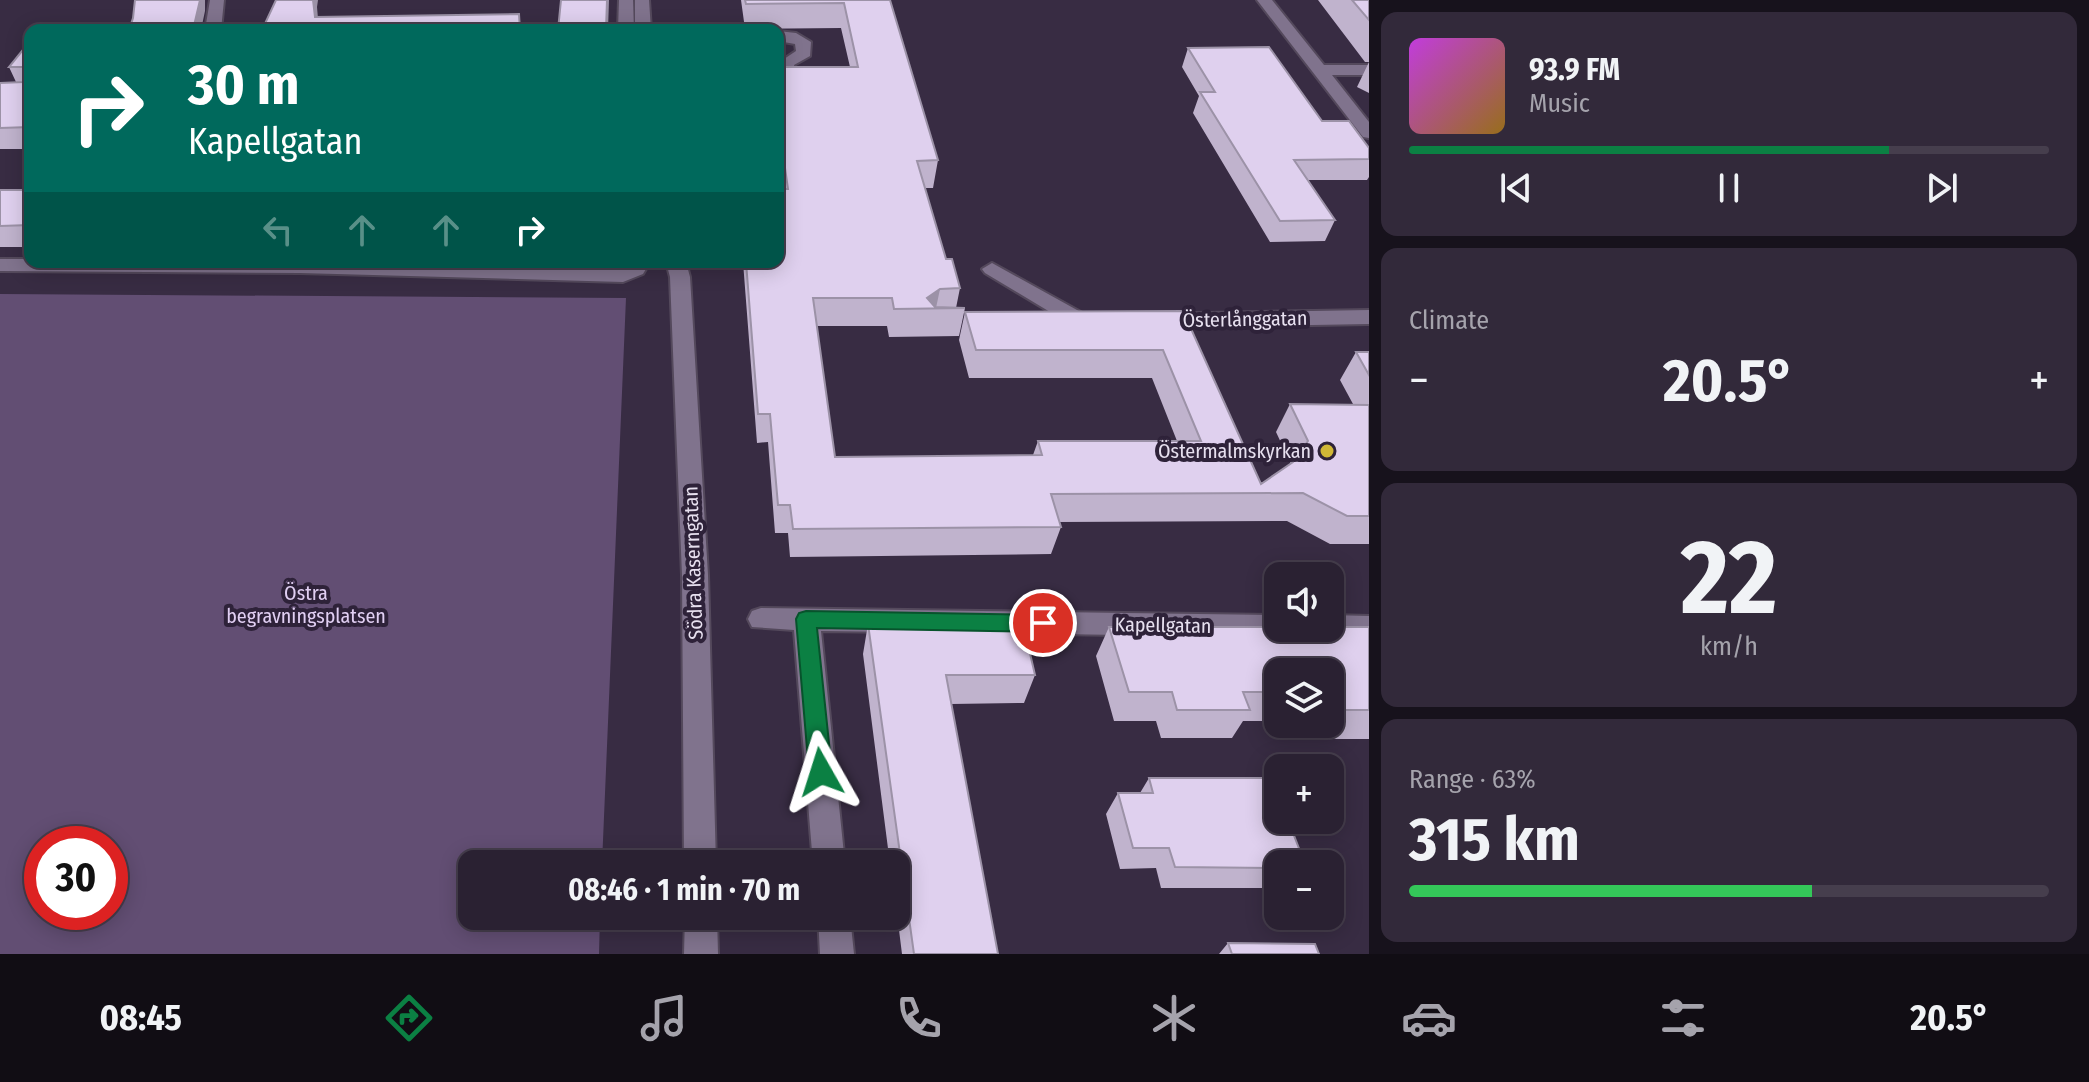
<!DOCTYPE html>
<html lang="en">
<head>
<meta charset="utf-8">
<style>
  body { margin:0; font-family:"Fira Sans Condensed",sans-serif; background:#32293a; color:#f1f3f6; height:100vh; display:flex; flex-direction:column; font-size:30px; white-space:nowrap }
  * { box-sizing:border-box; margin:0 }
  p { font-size:26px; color:#a5a3ac }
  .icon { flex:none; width:44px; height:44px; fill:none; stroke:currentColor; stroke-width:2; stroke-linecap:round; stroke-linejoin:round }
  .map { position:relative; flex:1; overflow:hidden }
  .details { display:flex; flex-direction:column; gap:12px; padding:12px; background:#17121c; width:720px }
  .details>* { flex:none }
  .hud { position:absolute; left:24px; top:24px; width:760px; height:244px; border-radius:16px; box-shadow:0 4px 20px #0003,0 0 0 2px #463e4d; background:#00695c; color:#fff; overflow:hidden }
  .controls { position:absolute; left:1264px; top:562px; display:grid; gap:16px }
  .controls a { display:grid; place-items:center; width:80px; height:80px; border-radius:16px; background:#2a2132; box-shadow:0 4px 20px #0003,0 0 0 2px #463e4d; font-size:40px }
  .speed { position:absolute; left:24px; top:826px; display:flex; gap:16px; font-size:40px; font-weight:700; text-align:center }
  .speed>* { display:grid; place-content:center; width:104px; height:104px; border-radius:50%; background:#2a2132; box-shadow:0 4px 20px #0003,0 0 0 2px #463e4d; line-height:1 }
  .speed .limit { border:12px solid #d22; background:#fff; color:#111 }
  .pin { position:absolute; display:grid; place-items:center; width:68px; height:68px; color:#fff; margin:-34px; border:4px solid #fff; border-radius:50%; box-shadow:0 2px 8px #0007 }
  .me { position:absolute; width:88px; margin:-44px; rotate:354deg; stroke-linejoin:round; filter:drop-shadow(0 0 6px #0008) }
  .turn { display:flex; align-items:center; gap:28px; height:168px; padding:0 32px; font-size:36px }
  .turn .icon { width:104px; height:104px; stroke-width:2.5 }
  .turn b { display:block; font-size:56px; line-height:68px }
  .lanes { display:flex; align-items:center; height:76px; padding:0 32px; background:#0003; justify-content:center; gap:40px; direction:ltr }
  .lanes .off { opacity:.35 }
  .big { font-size:60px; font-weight:700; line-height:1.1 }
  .details .card { flex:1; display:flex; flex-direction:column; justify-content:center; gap:12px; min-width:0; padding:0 28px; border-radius:16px; background:#32293a }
  .details .dial { align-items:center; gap:0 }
  .dial b { font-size:104px; line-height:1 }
  .song { display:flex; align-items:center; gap:24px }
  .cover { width:96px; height:96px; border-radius:12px; background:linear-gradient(135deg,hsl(290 70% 55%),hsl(40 70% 35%)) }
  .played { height:8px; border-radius:4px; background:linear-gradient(90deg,#0b8043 75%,#463e4d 75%) }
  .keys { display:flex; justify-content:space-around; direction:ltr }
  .heat { display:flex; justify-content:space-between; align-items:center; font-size:44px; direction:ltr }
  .charge { height:12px; border-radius:6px; background:linear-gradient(90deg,#34c759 63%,#463e4d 0) }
  .trip { position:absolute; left:458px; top:850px; width:452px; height:80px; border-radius:16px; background:#2a2132; box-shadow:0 4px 20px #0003,0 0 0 2px #463e4d; font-weight:700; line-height:80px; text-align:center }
  .dock { display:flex; height:128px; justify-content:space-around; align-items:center; background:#110d14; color:#a5a3ac }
  .dock .icon { width:56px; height:56px }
  .dock .on { color:#0b8043 }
  .dock b { font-size:36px; color:#f1f3f6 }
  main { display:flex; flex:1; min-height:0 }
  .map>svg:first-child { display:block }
  .green { fill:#624e73; fill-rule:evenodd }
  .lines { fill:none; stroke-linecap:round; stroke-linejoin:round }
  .minor-casing { stroke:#54495c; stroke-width:4 }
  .minor { fill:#80738d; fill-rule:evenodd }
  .wall { fill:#c0b3cd }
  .shaded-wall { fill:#9c92a7 }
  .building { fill:#dfd0ee; stroke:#9c92a7; stroke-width:2 }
  .route { fill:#0b8043; stroke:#07532c; stroke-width:2 }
  .poi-dot { fill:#d0b736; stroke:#2e2239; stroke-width:3 }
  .labels { text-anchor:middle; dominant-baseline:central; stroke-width:8; stroke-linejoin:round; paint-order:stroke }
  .street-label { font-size:20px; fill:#e7e0ef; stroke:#2e2239 }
  .poi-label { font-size:20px; fill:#e7e0ef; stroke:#2e2239; text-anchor:end }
  .park-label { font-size:20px; fill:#e1cff3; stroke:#2e2239 }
</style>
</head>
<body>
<main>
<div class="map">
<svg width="1369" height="954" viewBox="0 0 1369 954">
  <rect width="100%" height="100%" fill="#382c43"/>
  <path class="green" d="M 0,294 L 626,298 L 602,864 L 472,864 L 472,916 L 600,916 L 599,954 L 0,954 ZM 42,844 L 110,844 L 110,912 L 42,912 Z"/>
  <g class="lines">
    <g class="minor-casing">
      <path id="minor" d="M 210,0 L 224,0 L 221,30 L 205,30 Z
        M 619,0 L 633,0 L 634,30 L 618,30 Z
        M 635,0 L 649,0 L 651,30 L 635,30 Z
        M 1257,0 L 1272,0 L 1324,65 L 1369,65 L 1369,75 L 1332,75 L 1369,122 L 1369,138 L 1363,137 Z
        M 778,31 L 796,33 L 811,42 L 810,56 L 794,65 L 797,80 L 795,83 L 778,85 L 778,63 L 796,51 L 795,44 L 778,41 Z
        M 0,259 L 30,259 L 30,262 L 340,262 L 620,270 L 630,262 L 650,262 L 643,274 L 623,282 L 300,273 L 0,271 Z
        M 666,262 L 686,262 L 690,277 L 708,575 L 716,864 L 684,864 L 682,575 L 670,277 Z
        M 992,263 L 1086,315 L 1098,317 L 1102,322 L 1091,329 L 1075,327 L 985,273 L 982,269 Z
        M 1369,310 L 1369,324 L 1156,328 L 1145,321 L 1156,314 Z
        M 761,608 L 1278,615 L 1278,628 L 1290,628 L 1287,634 L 1278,637 L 821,631 L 845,864 L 813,864 L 794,630 L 752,627 L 748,619 L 752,611 Z
        M 1330,615 L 1369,616 L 1369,638 L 1321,634 L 1318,628 L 1330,628 Z
        M 685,916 L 717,916 L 718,954 L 684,954 Z
        M 818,916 L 850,916 L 854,954 L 820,954 Z"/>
    </g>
    <use href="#minor" class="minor"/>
  </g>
  <path class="wall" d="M 741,0 L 890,0 L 938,160 L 933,188 L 925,188 L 946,259 L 960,288 L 956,308 L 965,308 L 959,336 L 889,337 L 887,326 L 817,326 L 835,457 L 1033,455 L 1038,441 L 1177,441 L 1152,378 L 969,378 L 959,340 L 965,312 L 1183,311 L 1261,484 L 1291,464 L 1276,432 L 1290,404 L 1353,404 L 1340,380 L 1356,352 L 1369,375 L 1369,544 L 1330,544 L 1287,521 L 1059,522 L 1061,527 L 1051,554 L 790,557 L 788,533 L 775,533 L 768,442 L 757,443 L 743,262 L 778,262 L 782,189 L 778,159 L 778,67 L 850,67 L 841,28 L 745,29 Z
    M 1318,0 L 1369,0 L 1369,93 L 1357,87 L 1369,62 L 1365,62 Z
    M 30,41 L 30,149 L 0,149 L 0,83 L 16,82 L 9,67 Z
    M 1188,48 L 1369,148 L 1369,177 L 1367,180 L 1308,180 L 1335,220 L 1325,241 L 1270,242 L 1193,113 L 1199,96 L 1182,67 Z
    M 0,190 L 30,190 L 30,247 L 0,247 Z
    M 868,624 L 1035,675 L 1024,703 L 951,704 L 998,954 L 902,954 L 896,906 L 896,864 L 890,864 L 863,654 Z
    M 1109,627 L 1369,627 L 1369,739 L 1318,739 L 1312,724 L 1330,724 L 1330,672 L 1278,672 L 1278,721 L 1243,721 L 1232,738 L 1161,738 L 1156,721 L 1114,721 L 1096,656 Z
    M 1149,778 L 1278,864 L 1278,888 L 1161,888 L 1156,868 L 1120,869 L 1106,814 L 1118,793 L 1140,793 Z
    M 1228,943 L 1319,954 L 1219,954 Z"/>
  <path class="shaded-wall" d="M 200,0 L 205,0 L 205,11 L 201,30 L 193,30 Z
    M 313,0 L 318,0 L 317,7 L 319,30 L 315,17 Z
    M 607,0 L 609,0 L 608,30 L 606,30 Z
    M 940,289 L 936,308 L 927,298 Z"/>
  <path class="building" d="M 135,0 L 200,0 L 193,30 L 129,30 L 133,18 Z
    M 276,0 L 313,0 L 315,17 L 519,14 L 520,30 L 262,30 Z
    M 561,0 L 607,0 L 606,30 L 558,30 Z
    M 745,0 L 890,0 L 938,160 L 917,161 L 946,259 L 952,259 L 960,288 L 940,289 L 927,298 L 935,307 L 965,308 L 894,309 L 892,298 L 813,298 L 835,457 L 1042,455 L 1038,441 L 1201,441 L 1163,350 L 976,350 L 965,312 L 1183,311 L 1261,484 L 1293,462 L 1308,441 L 1290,404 L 1369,405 L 1369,516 L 1347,516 L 1303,493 L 1051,494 L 1061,527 L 793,529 L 790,505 L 778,505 L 770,414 L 758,414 L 746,262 L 778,262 L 778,189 L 788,189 L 778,119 L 778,67 L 858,67 L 844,3 L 746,4 Z
    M 1352,0 L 1369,0 L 1369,20 Z
    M 30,41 L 30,127 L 0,128 L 0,83 L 23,82 L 23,67 L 9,67 Z
    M 1269,47 L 1322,121 L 1349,121 L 1369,148 L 1369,159 L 1294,160 L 1335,220 L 1280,221 L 1200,92 L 1215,92 L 1188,48 Z
    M 0,190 L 30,190 L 30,225 L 0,226 Z
    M 1356,352 L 1369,352 L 1369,375 Z
    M 1023,623 L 1035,675 L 946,675 L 998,954 L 914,954 L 868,624 Z
    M 1109,627 L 1369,627 L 1369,710 L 1340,710 L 1332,692 L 1330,692 L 1330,672 L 1278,672 L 1278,692 L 1243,692 L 1250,710 L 1177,710 L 1172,692 L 1129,692 Z
    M 1149,778 L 1272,778 L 1278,793 L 1278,820 L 1288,820 L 1305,864 L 1278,864 L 1278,868 L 1175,867 L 1169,848 L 1133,848 L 1118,793 L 1153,793 Z
    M 1228,943 L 1315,944 L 1319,954 L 1232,954 Z"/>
  <path class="route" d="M 806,611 L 1043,615 L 1051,618 L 1054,623 L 1051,629 L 1043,632 L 817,628 L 832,772 L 829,779 L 821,782 L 813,779 L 809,772 L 796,619 L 799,613 Z"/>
  <circle class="poi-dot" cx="1327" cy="451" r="8"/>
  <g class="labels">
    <g class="street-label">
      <text transform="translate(1245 319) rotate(-1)">Österlånggatan</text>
      <text transform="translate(693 563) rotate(-92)">Södra Kaserngatan</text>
      <text transform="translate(1163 625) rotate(1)">Kapellgatan</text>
    </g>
    <g class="poi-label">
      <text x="1311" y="451">Östermalmskyrkan</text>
    </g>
    <g class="park-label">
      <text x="306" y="593">Östra<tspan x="306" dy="23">begravningsplatsen</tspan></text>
    </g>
  </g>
</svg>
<div class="controls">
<a><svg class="icon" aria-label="sound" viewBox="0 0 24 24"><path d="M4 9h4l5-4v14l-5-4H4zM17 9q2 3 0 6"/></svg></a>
<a><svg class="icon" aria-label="layers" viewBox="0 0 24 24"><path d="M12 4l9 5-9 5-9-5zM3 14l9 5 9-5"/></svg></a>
<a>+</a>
<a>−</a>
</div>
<div class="speed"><div class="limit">30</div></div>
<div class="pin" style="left:1043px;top:623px;background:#d93025"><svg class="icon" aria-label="arrive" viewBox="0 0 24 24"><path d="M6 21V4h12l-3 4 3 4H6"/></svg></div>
<svg class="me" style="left:821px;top:772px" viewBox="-20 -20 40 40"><path d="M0-17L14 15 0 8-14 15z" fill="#0b8043" stroke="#fff" stroke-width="4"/></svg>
<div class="trip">08:46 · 1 min · 70 m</div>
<div class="hud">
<div class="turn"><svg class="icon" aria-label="right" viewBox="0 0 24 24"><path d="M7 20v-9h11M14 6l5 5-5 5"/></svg><div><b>30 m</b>Kapellgatan</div></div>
<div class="lanes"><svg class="icon off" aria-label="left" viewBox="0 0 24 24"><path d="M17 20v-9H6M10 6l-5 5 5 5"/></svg><svg class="icon off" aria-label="ahead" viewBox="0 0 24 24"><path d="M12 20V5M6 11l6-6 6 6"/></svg><svg class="icon off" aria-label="ahead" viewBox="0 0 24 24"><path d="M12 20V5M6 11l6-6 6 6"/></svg><svg class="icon" aria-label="right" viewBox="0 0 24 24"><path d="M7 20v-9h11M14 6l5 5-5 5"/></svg></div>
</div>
</div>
<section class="details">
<div class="card">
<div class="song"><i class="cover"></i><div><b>93.9 FM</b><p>Music</p></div></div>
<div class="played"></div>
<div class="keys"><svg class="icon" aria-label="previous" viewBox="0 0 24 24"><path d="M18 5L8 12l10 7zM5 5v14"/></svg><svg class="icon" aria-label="pause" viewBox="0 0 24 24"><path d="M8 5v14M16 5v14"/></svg><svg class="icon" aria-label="next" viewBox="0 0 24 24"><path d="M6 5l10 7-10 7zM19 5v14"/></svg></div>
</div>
<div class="card"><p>Climate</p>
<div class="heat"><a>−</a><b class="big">20.5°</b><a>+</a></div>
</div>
<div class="card dial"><b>22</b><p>km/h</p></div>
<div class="card"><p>Range · 63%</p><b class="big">315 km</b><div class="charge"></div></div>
</section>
</main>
<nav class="dock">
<b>08:45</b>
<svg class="icon on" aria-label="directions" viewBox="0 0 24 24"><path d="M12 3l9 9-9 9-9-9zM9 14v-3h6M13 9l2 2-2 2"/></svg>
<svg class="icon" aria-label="music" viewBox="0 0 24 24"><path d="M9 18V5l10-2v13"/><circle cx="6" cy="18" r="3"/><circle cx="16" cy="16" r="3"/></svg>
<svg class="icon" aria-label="phone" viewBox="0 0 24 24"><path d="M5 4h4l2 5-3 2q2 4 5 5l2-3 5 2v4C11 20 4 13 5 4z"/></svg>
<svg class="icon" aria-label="climate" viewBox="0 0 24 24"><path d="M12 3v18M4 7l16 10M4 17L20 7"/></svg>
<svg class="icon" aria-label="car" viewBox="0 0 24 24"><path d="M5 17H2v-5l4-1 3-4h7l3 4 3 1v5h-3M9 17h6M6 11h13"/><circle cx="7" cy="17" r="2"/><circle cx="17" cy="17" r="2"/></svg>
<svg class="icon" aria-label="filters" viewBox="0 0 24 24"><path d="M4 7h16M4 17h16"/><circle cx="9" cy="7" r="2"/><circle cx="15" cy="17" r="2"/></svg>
<b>20.5°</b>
</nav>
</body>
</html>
